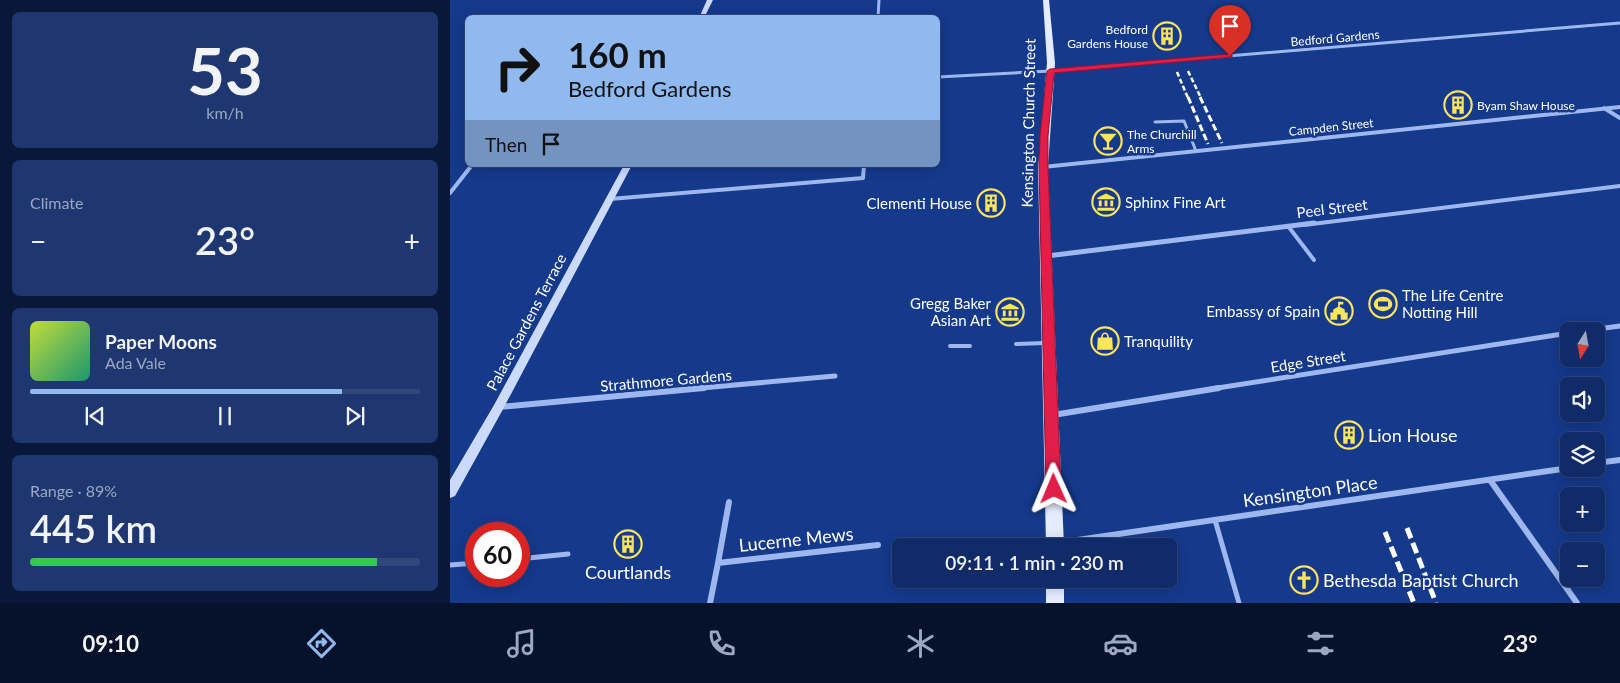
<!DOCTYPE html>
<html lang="en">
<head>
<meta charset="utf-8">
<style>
  body { margin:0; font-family:Lato,sans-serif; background:#1e3771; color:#f1f3f6; height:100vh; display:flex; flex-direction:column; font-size:19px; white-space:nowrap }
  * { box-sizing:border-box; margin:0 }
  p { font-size:16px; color:#9ca7c0 }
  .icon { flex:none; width:28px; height:28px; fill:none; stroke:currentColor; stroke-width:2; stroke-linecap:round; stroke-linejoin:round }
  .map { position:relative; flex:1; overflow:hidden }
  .details { display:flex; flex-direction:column; gap:12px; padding:12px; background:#091839; width:450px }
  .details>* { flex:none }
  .guide { position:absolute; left:15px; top:15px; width:475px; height:152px; border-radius:8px; box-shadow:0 2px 12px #0003,0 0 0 1px #30477c; background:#90b9f0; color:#111; overflow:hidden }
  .needle { width:32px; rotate:191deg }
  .tools { position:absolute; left:1110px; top:322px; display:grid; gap:10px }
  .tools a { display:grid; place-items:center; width:45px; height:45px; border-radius:8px; background:#102b68; box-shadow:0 2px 12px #0003,0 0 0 1px #30477c; font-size:25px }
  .speed { position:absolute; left:15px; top:522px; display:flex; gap:10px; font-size:25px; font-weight:700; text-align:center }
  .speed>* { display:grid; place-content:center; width:65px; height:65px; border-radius:50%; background:#102b68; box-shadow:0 2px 12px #0003,0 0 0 1px #30477c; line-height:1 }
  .speed .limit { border:8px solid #d22; background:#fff; color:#111 }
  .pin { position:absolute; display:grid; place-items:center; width:42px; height:42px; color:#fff; margin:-51px -21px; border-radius:50% 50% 50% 0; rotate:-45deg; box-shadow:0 0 5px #0007 }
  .pin .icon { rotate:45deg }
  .me { position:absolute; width:55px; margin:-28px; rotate:359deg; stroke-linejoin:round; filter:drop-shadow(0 0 4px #0008) }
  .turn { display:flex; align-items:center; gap:18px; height:105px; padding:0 20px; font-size:22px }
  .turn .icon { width:65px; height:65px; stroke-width:2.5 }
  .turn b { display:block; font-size:35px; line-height:42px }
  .then { display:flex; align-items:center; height:48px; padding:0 20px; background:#0003; gap:10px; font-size:19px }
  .big { font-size:38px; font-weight:600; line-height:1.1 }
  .details .card { flex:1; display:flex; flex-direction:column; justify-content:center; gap:8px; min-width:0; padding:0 18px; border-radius:8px; background:#1e3771 }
  .details .dial { align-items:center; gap:0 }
  .dial b { font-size:65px; line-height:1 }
  .song { display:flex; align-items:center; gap:15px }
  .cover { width:60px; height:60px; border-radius:8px; background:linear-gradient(135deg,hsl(70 70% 55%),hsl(160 70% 35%)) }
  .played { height:5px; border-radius:2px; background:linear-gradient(90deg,#90b9f0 80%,#30477c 80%) }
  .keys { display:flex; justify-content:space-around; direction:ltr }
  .heat { display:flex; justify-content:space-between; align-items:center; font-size:28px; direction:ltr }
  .charge { height:8px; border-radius:4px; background:linear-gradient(90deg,#34c759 89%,#30477c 0) }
  .trip { position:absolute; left:442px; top:538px; width:285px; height:50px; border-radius:8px; background:#102b68; box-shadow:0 2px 12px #0003,0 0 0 1px #30477c; font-weight:600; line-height:50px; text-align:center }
  .menu { display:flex; height:80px; justify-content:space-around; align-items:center; background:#06112a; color:#9ca7c0 }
  .menu .icon { width:35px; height:35px }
  .menu .active { color:#90b9f0 }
  .menu b { font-size:22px; color:#f1f3f6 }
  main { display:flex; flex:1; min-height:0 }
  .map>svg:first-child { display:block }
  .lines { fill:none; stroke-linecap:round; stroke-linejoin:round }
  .service-far2 { stroke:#9eb8ef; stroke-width:3 }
  .service-far1 { stroke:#9eb8ef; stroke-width:4 }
  .service { stroke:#9eb8ef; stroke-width:5 }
  .minor-far3 { stroke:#9eb8ef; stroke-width:3 }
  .minor-far2 { stroke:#9eb8ef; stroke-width:4 }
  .minor-far1 { stroke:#9eb8ef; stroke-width:5 }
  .minor { stroke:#9eb8ef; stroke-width:6 }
  .secondary { fill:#cbdafb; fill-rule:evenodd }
  .primary { fill:#e6ecff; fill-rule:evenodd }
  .rail-far2 { stroke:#fff; stroke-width:2.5; stroke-dasharray:5 2.5; stroke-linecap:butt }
  .rail-far1 { stroke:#fff; stroke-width:3; stroke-dasharray:7 3; stroke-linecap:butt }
  .rail { stroke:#fff; stroke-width:5; stroke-dasharray:11 5; stroke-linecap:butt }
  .route { fill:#e11d48; stroke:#92132f }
  .labels { text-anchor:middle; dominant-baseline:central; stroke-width:5; stroke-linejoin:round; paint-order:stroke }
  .far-poi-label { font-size:12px; fill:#fff; stroke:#15398b; text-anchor:start }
  .far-street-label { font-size:12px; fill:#fff; stroke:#15398b }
  .street-label { font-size:15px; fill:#fff; stroke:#15398b }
  .poi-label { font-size:15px; fill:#fff; stroke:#15398b; text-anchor:start }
  .near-poi-label { font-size:18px; fill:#fff; stroke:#15398b; text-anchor:start }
  .near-street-label { font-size:18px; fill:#fff; stroke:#15398b }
</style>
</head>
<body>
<main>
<section class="details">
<div class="card dial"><b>53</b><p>km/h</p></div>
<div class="card"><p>Climate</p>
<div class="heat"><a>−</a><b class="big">23°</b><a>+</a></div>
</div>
<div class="card">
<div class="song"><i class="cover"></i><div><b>Paper Moons</b><p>Ada Vale</p></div></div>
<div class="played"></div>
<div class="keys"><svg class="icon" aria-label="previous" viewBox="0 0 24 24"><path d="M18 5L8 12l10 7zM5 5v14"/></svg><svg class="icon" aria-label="pause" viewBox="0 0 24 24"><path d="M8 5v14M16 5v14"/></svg><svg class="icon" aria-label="next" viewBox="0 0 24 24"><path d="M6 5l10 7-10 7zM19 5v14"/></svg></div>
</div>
<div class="card"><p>Range · 89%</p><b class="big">445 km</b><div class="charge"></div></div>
</section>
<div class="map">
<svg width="1170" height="603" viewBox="0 0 1170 603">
  <rect width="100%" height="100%" fill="#15398b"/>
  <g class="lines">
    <path class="service-far2" d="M 705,122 L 734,121 L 746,151"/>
    <path class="service-far1" d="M 838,226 L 864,260
      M 566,344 L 595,343
      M 500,346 L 520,346"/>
    <path class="service" d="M 765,520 L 789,603
      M 69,559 L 118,554
      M 0,565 L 26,563"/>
    <path class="minor-far3" d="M 428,18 L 429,0
      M 488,77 L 601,71 L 1170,23"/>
    <path class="minor-far2" d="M 1154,108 L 1170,118
      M 593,167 L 1170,107
      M 0,193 L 22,165
      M 160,199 L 413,178 L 414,165
      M 854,225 L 1170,186"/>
    <path class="minor-far1" d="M 597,256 L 864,223
      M 1133,331 L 1170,326
      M 240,389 L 385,376
      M 761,389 L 1119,333"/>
    <path class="minor" d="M 49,407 L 254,388
      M 603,415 L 769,388
      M 1146,463 L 1170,460
      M 1040,480 L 1127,603
      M 607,543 L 1119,468
      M 268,563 L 279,502
      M 260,603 L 268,563 L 428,545"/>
    <path class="secondary" d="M 257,0 L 263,0 L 254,18 L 249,18 Z
      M 174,165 L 182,165 L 52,411 L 5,496 L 0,498 L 0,480 L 44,405 Z"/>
    <path class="primary" d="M 593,0 L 599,0 L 605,63 L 598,167 L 614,546 L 596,546 L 588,167 L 597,63 Z
      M 596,579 L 614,579 L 614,603 L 596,603 Z"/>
    <path class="rail-far2" d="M 738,71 L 751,98
      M 727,72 L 738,98"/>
    <path class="rail-far1" d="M 738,97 L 758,144
      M 750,97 L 772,143"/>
    <path class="rail" d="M 957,528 L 986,603
      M 935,532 L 964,603"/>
  </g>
  <path class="route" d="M 780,54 L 782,54 L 782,57 L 604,73 L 598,136 L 598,167 L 611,489 L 609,493 L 604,495 L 598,493 L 596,489 L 589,167 L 590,136 L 597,71 L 600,69 Z"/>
  <defs>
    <g id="building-ring" transform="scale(1.4375)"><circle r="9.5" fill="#15398b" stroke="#ffe55c" stroke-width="1.5"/><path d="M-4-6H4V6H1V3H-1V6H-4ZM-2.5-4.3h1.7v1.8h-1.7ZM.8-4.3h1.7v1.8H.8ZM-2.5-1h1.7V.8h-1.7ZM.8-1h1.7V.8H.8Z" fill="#ffe55c"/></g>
    <g id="bar-ring" transform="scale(1.4375)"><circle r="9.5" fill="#15398b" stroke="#ffe55c" stroke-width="1.5"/><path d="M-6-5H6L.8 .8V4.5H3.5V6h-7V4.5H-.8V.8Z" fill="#ffe55c"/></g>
    <g id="museum-ring" transform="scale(1.4375)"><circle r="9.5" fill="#15398b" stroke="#ffe55c" stroke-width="1.5"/><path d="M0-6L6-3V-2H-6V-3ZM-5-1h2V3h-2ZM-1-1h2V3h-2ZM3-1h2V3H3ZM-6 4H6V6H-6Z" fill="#ffe55c"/></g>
    <g id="stadium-ring" transform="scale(1.4375)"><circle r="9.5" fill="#15398b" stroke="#ffe55c" stroke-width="1.5"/><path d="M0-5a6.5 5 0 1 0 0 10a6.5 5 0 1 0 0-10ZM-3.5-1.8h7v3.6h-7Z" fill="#ffe55c"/></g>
    <g id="civic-ring" transform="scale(1.4375)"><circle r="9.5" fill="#15398b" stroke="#ffe55c" stroke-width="1.5"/><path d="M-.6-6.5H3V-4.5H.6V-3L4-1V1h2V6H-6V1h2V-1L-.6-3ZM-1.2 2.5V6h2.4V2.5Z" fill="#ffe55c"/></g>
    <g id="shop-ring" transform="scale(1.4375)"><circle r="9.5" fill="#15398b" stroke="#ffe55c" stroke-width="1.5"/><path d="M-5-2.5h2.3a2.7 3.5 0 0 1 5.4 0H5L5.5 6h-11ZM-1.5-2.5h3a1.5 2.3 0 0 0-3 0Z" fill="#ffe55c"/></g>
    <g id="church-ring" transform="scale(1.4375)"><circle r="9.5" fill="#15398b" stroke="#ffe55c" stroke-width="1.5"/><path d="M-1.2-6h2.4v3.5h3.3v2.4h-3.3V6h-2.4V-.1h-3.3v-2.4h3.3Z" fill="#ffe55c"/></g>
  </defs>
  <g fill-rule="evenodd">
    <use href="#building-ring" x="717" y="36"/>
    <use href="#building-ring" x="1008" y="105"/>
    <use href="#bar-ring" x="658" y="141"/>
    <use href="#museum-ring" x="656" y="202"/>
    <use href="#building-ring" x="541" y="203"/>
    <use href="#stadium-ring" x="933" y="304"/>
    <use href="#civic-ring" x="889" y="311"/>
    <use href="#museum-ring" x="560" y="312"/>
    <use href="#shop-ring" x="655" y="341"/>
    <use href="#building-ring" x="899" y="435"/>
    <use href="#building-ring" x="178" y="544"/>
    <use href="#church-ring" x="854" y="580"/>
  </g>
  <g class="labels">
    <g class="far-poi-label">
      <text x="698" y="29" text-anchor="end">Bedford<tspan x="698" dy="14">Gardens House</tspan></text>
      <text x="1027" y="105">Byam Shaw House</text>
      <text x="677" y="134">The Churchill<tspan x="677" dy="14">Arms</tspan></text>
    </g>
    <g class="far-street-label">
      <text transform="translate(885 38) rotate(-5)">Bedford Gardens</text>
      <text transform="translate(881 127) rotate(-6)">Campden Street</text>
    </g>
    <g class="street-label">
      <text transform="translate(578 123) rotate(-89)">Kensington Church Street</text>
      <text transform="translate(882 208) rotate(-7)">Peel Street</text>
      <text transform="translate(76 322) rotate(-62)">Palace Gardens Terrace</text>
      <text transform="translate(858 361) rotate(-9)">Edge Street</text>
      <text transform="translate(216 380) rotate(-5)">Strathmore Gardens</text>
    </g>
    <g class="poi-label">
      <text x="675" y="202">Sphinx Fine Art</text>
      <text x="522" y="203" text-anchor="end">Clementi House</text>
      <text x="952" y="295">The Life Centre<tspan x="952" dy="17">Notting Hill</tspan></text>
      <text x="541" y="303" text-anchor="end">Gregg Baker<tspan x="541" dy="17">Asian Art</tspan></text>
      <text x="870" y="311" text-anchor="end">Embassy of Spain</text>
      <text x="674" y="341">Tranquility</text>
    </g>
    <g class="near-poi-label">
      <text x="918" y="435">Lion House</text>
      <text x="178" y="572" text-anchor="middle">Courtlands</text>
      <text x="873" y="580">Bethesda Baptist Church</text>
    </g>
    <g class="near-street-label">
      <text transform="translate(860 491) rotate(-8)">Kensington Place</text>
      <text transform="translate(346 539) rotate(-6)">Lucerne Mews</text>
    </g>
  </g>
</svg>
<div class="tools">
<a><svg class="needle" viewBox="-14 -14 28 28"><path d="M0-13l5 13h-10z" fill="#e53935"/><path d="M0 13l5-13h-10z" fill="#9ca7c0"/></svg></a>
<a><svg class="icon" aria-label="sound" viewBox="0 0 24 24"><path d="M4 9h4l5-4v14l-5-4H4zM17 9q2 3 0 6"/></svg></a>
<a><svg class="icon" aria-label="layers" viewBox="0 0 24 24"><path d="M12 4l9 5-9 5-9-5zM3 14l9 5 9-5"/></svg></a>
<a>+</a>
<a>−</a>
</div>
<div class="speed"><div class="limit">60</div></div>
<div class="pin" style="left:780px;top:56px;background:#d93025"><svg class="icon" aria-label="arrive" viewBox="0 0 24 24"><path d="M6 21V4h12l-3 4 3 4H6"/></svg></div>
<svg class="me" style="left:604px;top:489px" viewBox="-20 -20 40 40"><path d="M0-17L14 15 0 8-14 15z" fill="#e11d48" stroke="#fff" stroke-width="4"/></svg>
<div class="trip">09:11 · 1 min · 230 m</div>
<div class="guide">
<div class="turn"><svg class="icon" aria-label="right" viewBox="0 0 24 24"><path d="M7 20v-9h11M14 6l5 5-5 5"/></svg><div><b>160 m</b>Bedford Gardens</div></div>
<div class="then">Then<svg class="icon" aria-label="arrive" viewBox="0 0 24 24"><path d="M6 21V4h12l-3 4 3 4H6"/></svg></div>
</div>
</div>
</main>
<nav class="menu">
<b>09:10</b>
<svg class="icon active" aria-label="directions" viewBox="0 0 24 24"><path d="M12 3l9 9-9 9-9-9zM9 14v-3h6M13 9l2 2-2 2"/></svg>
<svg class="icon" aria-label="music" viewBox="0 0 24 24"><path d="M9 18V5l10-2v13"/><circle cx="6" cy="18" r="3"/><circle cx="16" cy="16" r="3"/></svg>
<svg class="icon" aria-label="phone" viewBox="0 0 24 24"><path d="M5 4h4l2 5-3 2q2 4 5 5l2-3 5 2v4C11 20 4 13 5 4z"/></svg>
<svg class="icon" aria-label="climate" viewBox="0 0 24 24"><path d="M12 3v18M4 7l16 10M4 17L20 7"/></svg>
<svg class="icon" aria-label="car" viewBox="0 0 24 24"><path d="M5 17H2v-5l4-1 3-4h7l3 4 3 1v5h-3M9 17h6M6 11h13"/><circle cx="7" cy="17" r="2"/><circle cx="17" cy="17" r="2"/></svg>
<svg class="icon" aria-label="filters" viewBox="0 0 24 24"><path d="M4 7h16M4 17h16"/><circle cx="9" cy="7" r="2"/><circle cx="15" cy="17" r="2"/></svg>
<b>23°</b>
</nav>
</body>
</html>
